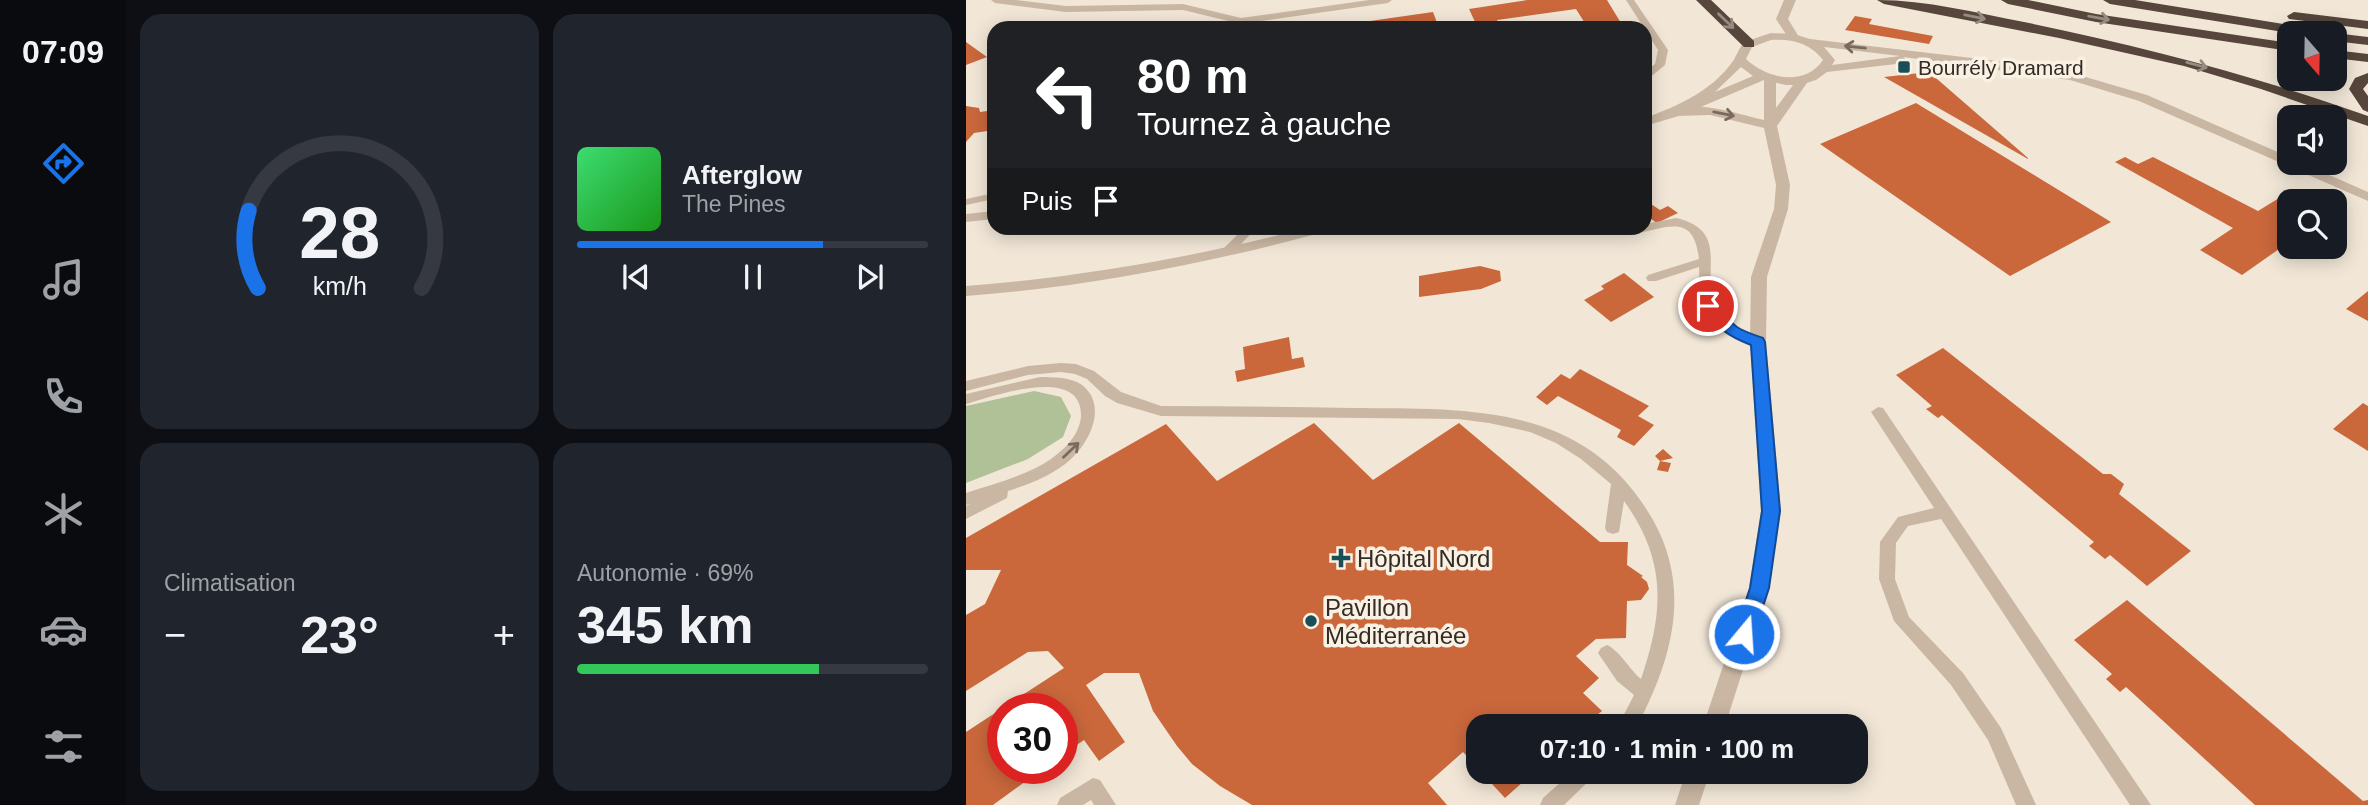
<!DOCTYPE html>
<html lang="fr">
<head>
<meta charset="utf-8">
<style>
  body { margin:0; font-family:Helvetica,sans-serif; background:#20242c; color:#f1f3f6; height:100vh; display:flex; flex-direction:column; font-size:26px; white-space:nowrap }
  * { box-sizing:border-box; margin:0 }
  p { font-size:23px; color:#9ea1a6 }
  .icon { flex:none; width:38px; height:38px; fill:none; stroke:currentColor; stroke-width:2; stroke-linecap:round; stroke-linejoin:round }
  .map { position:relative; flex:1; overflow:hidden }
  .sheet { display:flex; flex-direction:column; gap:14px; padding:14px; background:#0d0f14; width:840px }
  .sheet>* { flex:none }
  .guide { position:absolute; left:21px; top:21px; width:665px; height:214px; border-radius:21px; box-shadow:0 4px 18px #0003; background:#202124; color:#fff; overflow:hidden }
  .needle { width:46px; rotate:160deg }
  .fabs { position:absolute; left:1311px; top:21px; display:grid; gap:14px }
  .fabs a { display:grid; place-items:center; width:70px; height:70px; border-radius:14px; background:#171b24; box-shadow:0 4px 18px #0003; font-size:35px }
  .speed { position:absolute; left:21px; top:693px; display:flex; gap:14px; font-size:35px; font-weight:700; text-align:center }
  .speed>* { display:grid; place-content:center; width:91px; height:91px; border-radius:50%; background:#171b24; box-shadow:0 4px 18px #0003; line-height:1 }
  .speed .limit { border:10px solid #d22; background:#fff; color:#111 }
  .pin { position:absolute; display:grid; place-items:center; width:60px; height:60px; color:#fff; margin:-30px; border:4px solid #fff; border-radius:50%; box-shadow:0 2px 7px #0007 }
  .me { position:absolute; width:77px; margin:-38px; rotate:18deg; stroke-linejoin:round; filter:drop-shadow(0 0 5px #0008) }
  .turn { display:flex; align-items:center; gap:24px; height:147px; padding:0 35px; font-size:32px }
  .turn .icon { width:91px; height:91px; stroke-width:2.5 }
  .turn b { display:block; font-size:49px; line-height:60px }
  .then { display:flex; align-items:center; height:66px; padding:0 35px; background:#0003; gap:14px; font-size:26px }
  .big { font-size:52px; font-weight:600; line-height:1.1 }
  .sheet .card { flex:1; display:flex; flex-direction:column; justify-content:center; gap:10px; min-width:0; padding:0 24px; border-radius:21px; background:#20242c }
  .sheet .dial { align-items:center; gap:0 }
  .dial svg { height:182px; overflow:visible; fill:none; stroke:#363941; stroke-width:7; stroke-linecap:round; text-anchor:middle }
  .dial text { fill:#f1f3f6; stroke:none }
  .song { display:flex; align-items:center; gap:21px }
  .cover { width:84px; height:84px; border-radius:10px; background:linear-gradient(135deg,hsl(140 70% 55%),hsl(120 70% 35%)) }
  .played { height:7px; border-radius:4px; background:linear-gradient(90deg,#1a73e8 70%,#363941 70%) }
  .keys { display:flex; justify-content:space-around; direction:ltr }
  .heat { display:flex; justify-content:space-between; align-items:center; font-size:38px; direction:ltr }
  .charge { height:10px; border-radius:5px; background:linear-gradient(90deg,#34c759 69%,#363941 0) }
  .sheet .tiles { flex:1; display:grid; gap:14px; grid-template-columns:repeat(2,1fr) }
  .trip { position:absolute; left:500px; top:714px; width:402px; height:70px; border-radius:21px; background:#171b24; box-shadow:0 4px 18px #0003; font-weight:600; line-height:70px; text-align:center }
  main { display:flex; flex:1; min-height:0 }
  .dock { display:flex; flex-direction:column; width:126px; justify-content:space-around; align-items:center; background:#090b0e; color:#9ea1a6 }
  .dock .icon { width:49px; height:49px }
  .dock .current { color:#1a73e8 }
  .dock b { font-size:32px; color:#f1f3f6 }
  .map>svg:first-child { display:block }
  .green { fill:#b0c197 }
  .building { fill:#ca683c }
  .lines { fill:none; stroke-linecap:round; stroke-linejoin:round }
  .service { fill:#cab7a3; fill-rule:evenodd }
  .minor { fill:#cab7a3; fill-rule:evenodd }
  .tertiary { fill:#cab7a3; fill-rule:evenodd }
  .motorway { fill:#56463c; fill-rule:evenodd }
  .oneway { stroke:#978a7f }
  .oneway2 { stroke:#786a5e }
  .route { fill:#1a73e8; stroke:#114b97; stroke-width:2 }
  .poi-dot { fill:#1a4f57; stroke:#f9f1e3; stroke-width:2.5 }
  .labels { text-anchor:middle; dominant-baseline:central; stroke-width:7; stroke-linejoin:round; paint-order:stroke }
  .far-poi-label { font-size:21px; fill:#342b25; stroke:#f9f1e3; text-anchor:start }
  .poi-label { font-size:24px; fill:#342b25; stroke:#f9f1e3; text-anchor:start }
</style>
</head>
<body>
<main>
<nav class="dock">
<b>07:09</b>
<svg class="icon current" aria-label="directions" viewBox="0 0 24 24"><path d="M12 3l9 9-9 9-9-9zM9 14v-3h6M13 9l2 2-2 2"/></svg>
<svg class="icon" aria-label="music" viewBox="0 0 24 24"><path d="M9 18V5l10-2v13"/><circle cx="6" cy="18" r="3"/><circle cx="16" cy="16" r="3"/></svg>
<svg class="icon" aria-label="phone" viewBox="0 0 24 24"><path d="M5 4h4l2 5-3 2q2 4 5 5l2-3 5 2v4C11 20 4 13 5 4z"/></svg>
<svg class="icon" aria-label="climate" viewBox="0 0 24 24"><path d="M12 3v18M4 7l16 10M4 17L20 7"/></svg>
<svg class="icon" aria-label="car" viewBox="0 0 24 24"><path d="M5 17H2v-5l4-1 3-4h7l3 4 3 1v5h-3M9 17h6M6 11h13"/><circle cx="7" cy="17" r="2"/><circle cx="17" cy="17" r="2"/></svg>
<svg class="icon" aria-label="filters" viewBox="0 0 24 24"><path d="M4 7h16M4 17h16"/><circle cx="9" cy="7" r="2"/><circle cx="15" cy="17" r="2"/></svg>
</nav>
<section class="sheet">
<div class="tiles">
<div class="card dial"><svg viewBox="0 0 100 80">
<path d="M14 69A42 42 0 1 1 86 69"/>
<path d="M14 69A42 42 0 0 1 10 35" stroke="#1a73e8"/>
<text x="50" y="56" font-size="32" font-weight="700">28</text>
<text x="50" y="72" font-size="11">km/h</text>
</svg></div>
<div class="card">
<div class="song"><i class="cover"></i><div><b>Afterglow</b><p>The Pines</p></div></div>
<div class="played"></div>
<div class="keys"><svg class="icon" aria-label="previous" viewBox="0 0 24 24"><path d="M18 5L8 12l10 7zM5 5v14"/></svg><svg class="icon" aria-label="pause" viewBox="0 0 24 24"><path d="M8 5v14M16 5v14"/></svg><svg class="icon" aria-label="next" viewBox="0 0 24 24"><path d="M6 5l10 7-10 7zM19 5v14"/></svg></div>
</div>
<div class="card"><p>Climatisation</p>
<div class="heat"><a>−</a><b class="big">23°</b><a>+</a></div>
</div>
<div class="card"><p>Autonomie · 69%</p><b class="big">345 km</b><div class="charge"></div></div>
</div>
</section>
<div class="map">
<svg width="1402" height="805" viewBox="0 0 1402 805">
  <rect width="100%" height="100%" fill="#f2e7d7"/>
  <path class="green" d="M 68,391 L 95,397 L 105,416 L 97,437 L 62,459 L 0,483 L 0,406 Z"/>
  <path class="building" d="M 561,0 L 641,0 L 658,28 L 622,28 L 610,9 L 531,20 L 532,23 L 543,21 L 546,28 L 511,28 L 522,25 L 521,22 L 510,24 L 503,9 Z
    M 467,12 L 473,28 L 406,28 L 404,21 Z
    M 889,16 L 906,19 L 903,24 L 967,36 L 963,44 L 879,30 Z
    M 220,21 L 221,23 L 229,22 L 228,26 L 183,28 Z
    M 0,42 L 21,57 L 0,65 Z
    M 963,72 L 1062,158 L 1062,159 L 918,77 Z
    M 950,103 L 1145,222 L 1044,276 L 854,144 Z
    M 0,106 L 13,108 L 14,112 L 28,110 L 28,130 L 8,133 L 0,142 Z
    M 1159,157 L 1172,164 L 1187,157 L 1292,211 L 1318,195 L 1329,201 L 1323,201 L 1323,242 L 1276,275 L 1234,250 L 1267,228 L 1149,162 Z
    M 679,200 L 694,210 L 702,206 L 712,213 L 691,223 L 679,215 Z
    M 514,266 L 534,271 L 535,281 L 515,289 L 453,297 L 453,276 Z
    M 658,273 L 688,297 L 645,322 L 618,300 L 638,289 L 635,286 Z
    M 1402,291 L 1402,321 L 1380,309 Z
    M 323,337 L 326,359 L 337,357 L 339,367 L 271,382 L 269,371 L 279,369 L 277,347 Z
    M 977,348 L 1137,474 L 1145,474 L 1158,484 L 1153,494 L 1225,551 L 1181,586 L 1144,555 L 1139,559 L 1123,546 L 1128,542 L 976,415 L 972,418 L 960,409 L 966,406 L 930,375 Z
    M 614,369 L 683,406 L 672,416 L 688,425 L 668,446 L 651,437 L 655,430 L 592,396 L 581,405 L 570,397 L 595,374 L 604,379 Z
    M 1397,403 L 1402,406 L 1402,451 L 1367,429 Z
    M 348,423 L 407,480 L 493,423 L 634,542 L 662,542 L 661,565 L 677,576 L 675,577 L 681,582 L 683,589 L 675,600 L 661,601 L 660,638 L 630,639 L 610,656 L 633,678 L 617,693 L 636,711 L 618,726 L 513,726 L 513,769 L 497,752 L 462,783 L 481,805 L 286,805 L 254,786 L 226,764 L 211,746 L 187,711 L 173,673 L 138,673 L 120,685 L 159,742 L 133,761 L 118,740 L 96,755 L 96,709 L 37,709 L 37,768 L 78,768 L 27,805 L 0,805 L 0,732 L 98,668 L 82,651 L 62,652 L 0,691 L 0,615 L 19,604 L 35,570 L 0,570 L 0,538 L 200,424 L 251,481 Z
    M 697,449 L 707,458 L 694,461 L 705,463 L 702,472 L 691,470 L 694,461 L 689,456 Z
    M 1161,600 L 1397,801 L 1402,800 L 1402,805 L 1289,805 L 1160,687 L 1154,692 L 1140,679 L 1146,674 L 1108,640 Z
    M 515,772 L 568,772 L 539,798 Z"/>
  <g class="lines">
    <path class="service" d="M 25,0 L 50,0 L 100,6 L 217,4 L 275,18 L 403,0 L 426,0 L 422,3 L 275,24 L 217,10 L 100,12 L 29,3 Z
      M 660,0 L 668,0 L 702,50 L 699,65 L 682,79 L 679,80 L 679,72 L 689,64 L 692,50 Z
      M 28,193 L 28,199 L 0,205 L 0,199 Z
      M 28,211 L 28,219 L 0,222 L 0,214 Z
      M 710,218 C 767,231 732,276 751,309 C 760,325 781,333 797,339 L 799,342 L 797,345 C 788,347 779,342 771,338 C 735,322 734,302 733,267 L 690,281 L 682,281 L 680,278 L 682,275 L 733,259 C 728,215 705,226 673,233 L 667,229 L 679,228 L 679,224 Z
      M 278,228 L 290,228 L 265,255 L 257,255 L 255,252 L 257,249 Z
      M 307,228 L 322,228 L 335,235 L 329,239 Z
      M 95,363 L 110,364 L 128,371 L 155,392 L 195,406 C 259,406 323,407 386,408 C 505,409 620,403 687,520 C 726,589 706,660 671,726 L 652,726 L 668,695 L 651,681 L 632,653 L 635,648 L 641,645 C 653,650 664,670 675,679 C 698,611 701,561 658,501 L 653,532 L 647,534 L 641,532 L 639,528 L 645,484 L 615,459 L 590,443 L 564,432 L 523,423 L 492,419 L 195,416 L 151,403 L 139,396 L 121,379 L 109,374 L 95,372 L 62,375 L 0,391 L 0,381 L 62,366 Z
      M 74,377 C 87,377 105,377 116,385 C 142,405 124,442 104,460 C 87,475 64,484 42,491 L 41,498 L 0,519 L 0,506 L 4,504 L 0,505 L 0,493 C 29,483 60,476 85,459 C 99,449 114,434 115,416 C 116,364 28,396 0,404 L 0,394 Z
      M 912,407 L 917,408 L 1185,805 L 1164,805 L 975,519 L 942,526 L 930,543 L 929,579 L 943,617 L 997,673 L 1035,728 L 1070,805 L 1050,805 L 1022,740 L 985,685 L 928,621 L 913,579 L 914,542 L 932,517 L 968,508 L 905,412 Z
      M 606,772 L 628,772 L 626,778 L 598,805 L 574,805 L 577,798 Z
      M 127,778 L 134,780 L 150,805 L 128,805 L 125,800 L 117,805 L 91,805 L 94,798 Z"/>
    <path class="minor" d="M 818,0 L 830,0 L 822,19 L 833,37 L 831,39 L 823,39 L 810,19 Z
      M 804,75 L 810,79 L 810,108 L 833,77 L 841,77 L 843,80 L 811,126 L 824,185 L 822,209 L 801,277 L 800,342 L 815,511 L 803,588 L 759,726 L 737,726 L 783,588 L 795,511 L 784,342 L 785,277 L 808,209 L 810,185 L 798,128 L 744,115 L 711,116 L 705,112 C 723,97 776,115 798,120 L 798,79 Z
      M 720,772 L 744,772 L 733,805 L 709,805 Z"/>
    <path class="tertiary" d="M 805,33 L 828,34 L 844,39 L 1057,64 L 1106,73 L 1181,95 L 1323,157 L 1323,163 L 1336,163 L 1402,192 L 1402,201 L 1173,101 L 1104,80 L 937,57 L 941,60 L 939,63 L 861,72 L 850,80 L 834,85 L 820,85 L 798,80 L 716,115 L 679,126 L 679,118 C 712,106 746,91 767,61 C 771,55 773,48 778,42 ZM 805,40 C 826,39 844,43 857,60 C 839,87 801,79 780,59 L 786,47 ZM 858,47 L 934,56 L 866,65 L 869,60 ZM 775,67 L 787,76 L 749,92 Z
      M 341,228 L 364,228 L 362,231 C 243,263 123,287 0,296 L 0,286 C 116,277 229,257 341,228 Z"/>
    <path class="motorway" d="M 730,0 L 745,0 L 788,41 L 788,47 L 778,47 Z
      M 911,0 C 961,0 1010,13 1058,22 C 1176,46 1289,76 1402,116 L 1402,126 L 1295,89 L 1218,66 L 1093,38 L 918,4 Z
      M 1035,0 L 1062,0 L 1130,14 L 1323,43 L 1323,51 L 1130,22 L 1042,4 Z
      M 1137,0 L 1169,0 L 1348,29 L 1355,33 L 1324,33 L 1144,4 Z
      M 1328,12 L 1402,21 L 1402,29 L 1323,19 L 1321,16 Z
      M 1366,33 L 1368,33 L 1402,37 L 1402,45 L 1368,41 L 1368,33 Z
      M 1368,50 L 1402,54 L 1402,62 L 1368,58 Z
      M 1402,73 L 1402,83 L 1397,89 L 1402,96 L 1402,112 L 1397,110 L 1383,89 L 1389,78 Z"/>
  </g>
  <defs><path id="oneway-shaft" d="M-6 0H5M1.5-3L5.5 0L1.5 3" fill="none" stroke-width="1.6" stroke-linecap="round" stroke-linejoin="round" transform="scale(1.75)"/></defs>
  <g class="oneway">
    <use href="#oneway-shaft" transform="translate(1009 17) rotate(11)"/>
    <use href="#oneway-shaft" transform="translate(1133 18) rotate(10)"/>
    <use href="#oneway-shaft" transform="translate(760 21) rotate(44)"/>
    <use href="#oneway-shaft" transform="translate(1231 65) rotate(15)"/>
  </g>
  <g class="oneway2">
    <use href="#oneway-shaft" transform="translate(889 47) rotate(-174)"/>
    <use href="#oneway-shaft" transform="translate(758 114) rotate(11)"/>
    <use href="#oneway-shaft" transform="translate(105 450) rotate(-44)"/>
  </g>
  <path class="route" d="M 742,301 C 752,304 761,320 771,327 C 778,332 789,335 797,338 L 799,342 L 814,511 L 803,588 L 788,634 L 785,640 L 778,642 L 771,640 L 769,634 L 784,588 L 796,511 L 785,345 C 762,336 748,326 734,306 Z"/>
  <g class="poi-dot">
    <rect x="931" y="60" width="14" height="14" rx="3.5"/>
    <path d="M371.5 547.5h7v7h7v7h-7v7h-7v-7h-7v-7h7z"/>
    <circle cx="345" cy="621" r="7"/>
  </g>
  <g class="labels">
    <g class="far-poi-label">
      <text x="952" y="67">Bourrély Dramard</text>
    </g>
    <g class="poi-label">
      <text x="391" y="558">Hôpital Nord</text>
      <text x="359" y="607">Pavillon<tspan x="359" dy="28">Méditerranée</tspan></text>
    </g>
  </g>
</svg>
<div class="fabs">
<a><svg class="needle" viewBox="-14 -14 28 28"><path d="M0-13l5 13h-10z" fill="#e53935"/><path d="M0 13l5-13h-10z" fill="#9ea1a6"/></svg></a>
<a><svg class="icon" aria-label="sound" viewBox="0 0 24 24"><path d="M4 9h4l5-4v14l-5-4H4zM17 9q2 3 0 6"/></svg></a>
<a><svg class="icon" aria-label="search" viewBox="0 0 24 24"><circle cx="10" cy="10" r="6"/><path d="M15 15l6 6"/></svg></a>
</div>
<div class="speed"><div class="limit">30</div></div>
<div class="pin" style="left:742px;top:306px;background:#d93025"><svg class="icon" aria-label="arrive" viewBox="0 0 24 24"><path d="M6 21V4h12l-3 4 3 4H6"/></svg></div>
<svg class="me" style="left:778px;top:634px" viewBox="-20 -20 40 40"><circle r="17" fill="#1a73e8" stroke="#fff" stroke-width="3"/><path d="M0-11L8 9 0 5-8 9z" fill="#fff"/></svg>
<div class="trip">07:10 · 1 min · 100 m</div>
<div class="guide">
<div class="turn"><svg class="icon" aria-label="left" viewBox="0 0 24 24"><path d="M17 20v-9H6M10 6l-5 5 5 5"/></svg><div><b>80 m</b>Tournez à gauche</div></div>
<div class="then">Puis<svg class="icon" aria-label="arrive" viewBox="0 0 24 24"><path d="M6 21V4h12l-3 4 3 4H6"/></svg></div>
</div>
</div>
</main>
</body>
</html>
